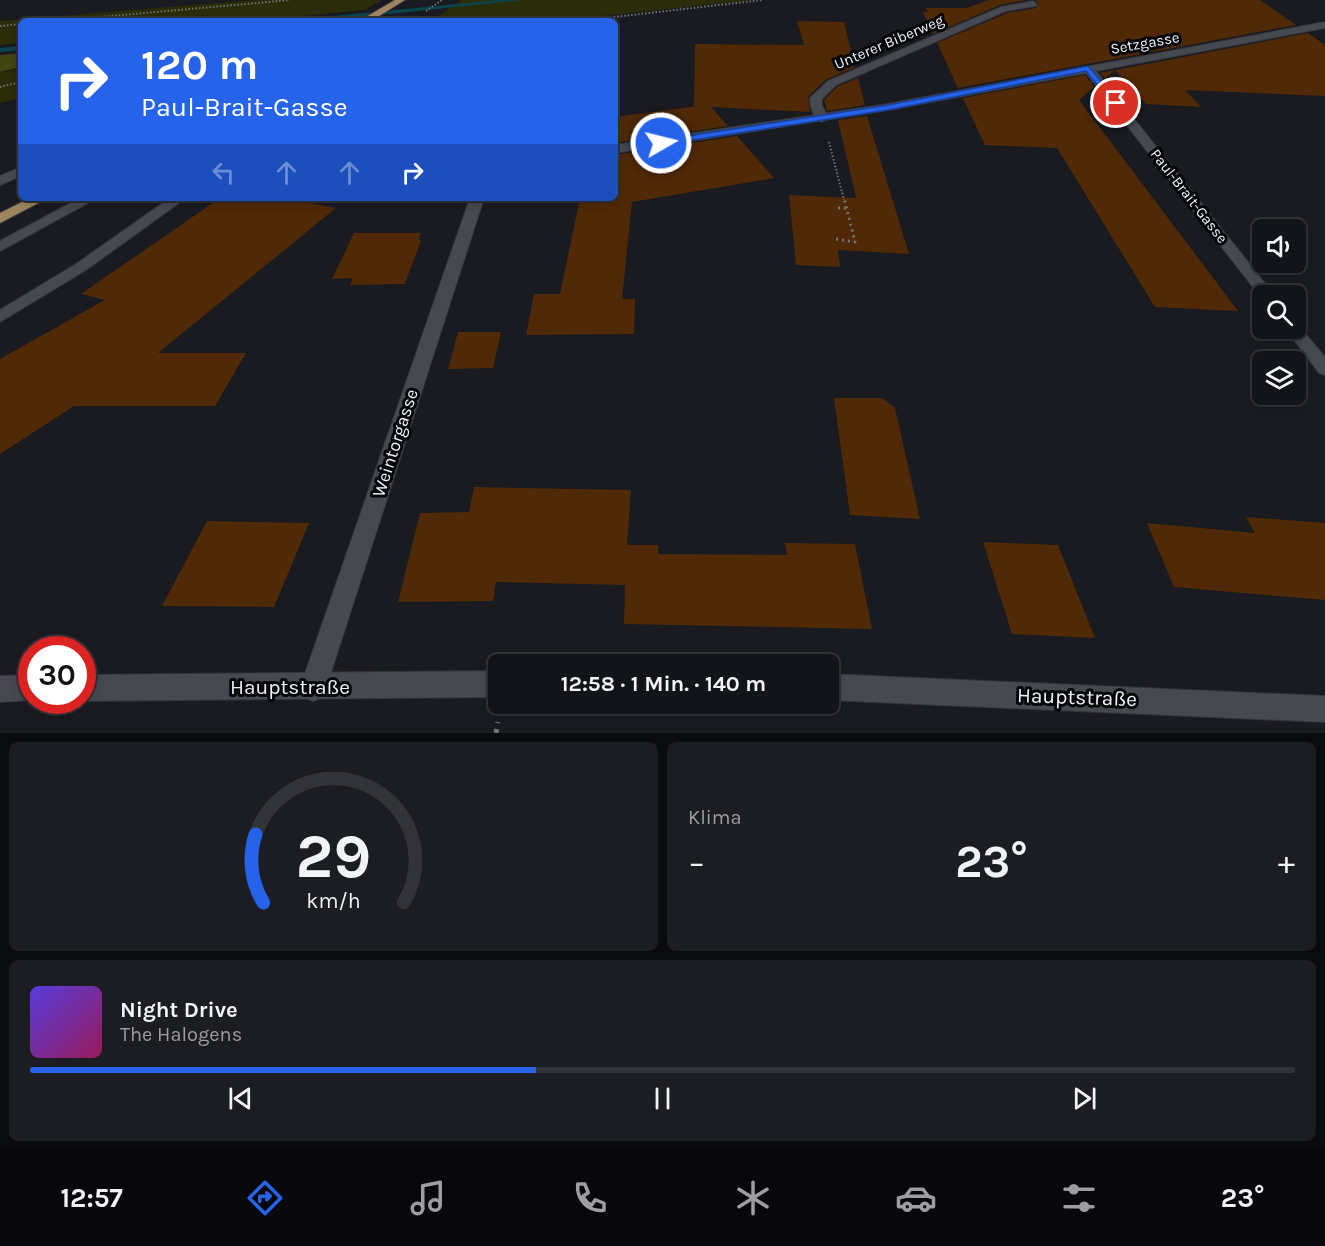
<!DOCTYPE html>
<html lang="de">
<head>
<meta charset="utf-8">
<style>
  body { margin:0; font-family:Karla,sans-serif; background:#1c1d22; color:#f1f3f6; height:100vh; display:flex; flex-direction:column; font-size:22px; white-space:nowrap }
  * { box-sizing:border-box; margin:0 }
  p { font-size:20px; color:#9d9ea2 }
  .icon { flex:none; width:33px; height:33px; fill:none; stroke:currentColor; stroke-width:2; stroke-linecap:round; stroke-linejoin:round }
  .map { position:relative; height:733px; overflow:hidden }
  .details { display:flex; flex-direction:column; gap:9px; padding:9px; background:#0a0b0e; flex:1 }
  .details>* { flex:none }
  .guide { position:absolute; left:18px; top:18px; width:600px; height:183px; border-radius:9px; box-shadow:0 3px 9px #0003,0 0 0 2px #323338; background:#2563eb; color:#fff; overflow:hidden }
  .controls { position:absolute; left:1252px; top:219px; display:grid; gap:12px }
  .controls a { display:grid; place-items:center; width:54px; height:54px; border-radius:9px; background:#131419; box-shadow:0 3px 9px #0003,0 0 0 2px #323338; font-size:30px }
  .speed { position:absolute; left:18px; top:636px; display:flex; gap:12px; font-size:30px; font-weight:700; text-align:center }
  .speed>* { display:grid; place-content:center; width:78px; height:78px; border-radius:50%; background:#131419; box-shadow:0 3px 9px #0003,0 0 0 2px #323338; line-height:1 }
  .speed .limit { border:9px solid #d22; background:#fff; color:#111 }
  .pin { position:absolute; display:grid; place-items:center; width:51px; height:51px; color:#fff; margin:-26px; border:3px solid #fff; border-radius:50%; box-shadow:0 2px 6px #0007 }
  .me { position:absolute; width:66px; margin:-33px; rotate:82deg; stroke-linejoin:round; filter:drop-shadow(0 0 4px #0008) }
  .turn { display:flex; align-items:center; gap:21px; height:126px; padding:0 24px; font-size:27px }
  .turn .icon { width:78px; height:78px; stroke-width:2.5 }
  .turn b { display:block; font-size:42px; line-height:51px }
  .lanes { display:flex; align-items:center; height:57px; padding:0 24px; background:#0003; justify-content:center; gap:30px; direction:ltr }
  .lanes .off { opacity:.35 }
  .big { font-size:45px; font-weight:700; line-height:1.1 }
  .details .tile { flex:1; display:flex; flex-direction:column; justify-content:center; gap:9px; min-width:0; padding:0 21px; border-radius:9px; background:#1c1d22 }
  .details .dial { align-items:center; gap:0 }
  .dial svg { height:156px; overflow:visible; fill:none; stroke:#323338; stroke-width:7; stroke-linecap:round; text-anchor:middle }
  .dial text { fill:#f1f3f6; stroke:none }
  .song { display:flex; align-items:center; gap:18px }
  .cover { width:72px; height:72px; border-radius:9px; background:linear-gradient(135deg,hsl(250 70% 55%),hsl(330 70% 35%)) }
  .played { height:6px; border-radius:3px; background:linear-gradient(90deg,#2563eb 40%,#323338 40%) }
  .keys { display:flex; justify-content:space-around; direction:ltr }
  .heat { display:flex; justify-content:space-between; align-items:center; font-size:33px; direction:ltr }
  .details .tiles { flex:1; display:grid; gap:9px; grid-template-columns:1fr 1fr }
  .tile:last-child { grid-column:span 2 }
  .trip { position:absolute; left:488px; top:654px; width:351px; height:60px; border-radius:9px; background:#131419; box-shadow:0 3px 9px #0003,0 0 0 2px #323338; font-weight:700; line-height:60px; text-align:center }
  .menu { display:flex; height:96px; justify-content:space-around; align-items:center; background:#08080a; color:#9d9ea2 }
  .menu .icon { width:42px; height:42px }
  .menu .active { color:#2563eb }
  .menu b { font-size:27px; color:#f1f3f6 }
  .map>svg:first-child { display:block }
  .green { fill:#2a2d07 }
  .forest { fill:#404511 }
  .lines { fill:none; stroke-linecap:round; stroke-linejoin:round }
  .stream { fill:#09454d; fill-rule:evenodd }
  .building { fill:#502907 }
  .lane-casing { stroke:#34353a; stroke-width:2 }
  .street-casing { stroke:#34353a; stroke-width:2 }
  .secondary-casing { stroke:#34353a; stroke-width:2 }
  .primary-casing { stroke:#34353a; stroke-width:2 }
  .path-far2 { stroke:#717379; stroke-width:2; stroke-dasharray:1.5 2; stroke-linecap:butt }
  .path-far1 { stroke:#717379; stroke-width:3; stroke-dasharray:2 4; stroke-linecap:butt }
  .path { stroke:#717379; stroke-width:5; stroke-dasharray:4 6; stroke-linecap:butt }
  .lane { fill:#464950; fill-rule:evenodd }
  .street { fill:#464950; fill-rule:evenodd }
  .secondary { fill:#464950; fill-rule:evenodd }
  .primary { fill:#9e855f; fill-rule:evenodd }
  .route { fill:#2563eb; stroke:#184099; stroke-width:1.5 }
  .labels { text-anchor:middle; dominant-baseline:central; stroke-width:6; stroke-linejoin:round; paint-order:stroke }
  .far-street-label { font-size:15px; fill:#f0f2f7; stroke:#050608 }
  .street-label { font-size:18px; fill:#f0f2f7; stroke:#050608 }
  .near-street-label { font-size:21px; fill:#f0f2f7; stroke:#050608 }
</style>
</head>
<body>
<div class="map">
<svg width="1325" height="733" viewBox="0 0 1325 733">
  <rect width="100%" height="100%" fill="#191b21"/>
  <path class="green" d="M 255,0 L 381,0 L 365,10 L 248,21 L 21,21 L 21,43 L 0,45 L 0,21 Z
    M 462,0 L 755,0 L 555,21 L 431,21 Z
    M 21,68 L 21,98 L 0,103 L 0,73 Z"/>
  <path class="forest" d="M 21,53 L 21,67 L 0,72 L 0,55 Z"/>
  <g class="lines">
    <path class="stream" d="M 499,0 L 522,0 L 322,21 L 298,21 L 301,19 Z
      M 21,46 L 21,50 L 0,52 L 0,48 Z"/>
  </g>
  <path class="building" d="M 989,0 L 1026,0 L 1000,5 L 933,34 L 923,12 L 928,12 L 925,8 L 967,8 Z
    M 1035,0 L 1260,0 L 1296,25 L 958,88 L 937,43 L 1007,13 L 1036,8 L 1039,3 Z
    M 797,21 L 844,22 L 855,67 L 827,79 L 808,96 L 810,112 L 711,107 L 728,126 L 615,143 L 615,117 L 698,106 L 694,106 L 695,44 L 804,45 Z
    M 1308,33 L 1325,45 L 1325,96 L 1185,90 L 1201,107 L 1146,104 L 1115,70 L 1105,78 L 1100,73 Z
    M 1085,75 L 1094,87 L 1079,100 L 1238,311 L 1155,307 L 1057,148 L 985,145 L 963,98 Z
    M 858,78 L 865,105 L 827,111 L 824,100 L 837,87 Z
    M 867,116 L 909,254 L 838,250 L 840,267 L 796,265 L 789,195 L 856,198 L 838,120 Z
    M 737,136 L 774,178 L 632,202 L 622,299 L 635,299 L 634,334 L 526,335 L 534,294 L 560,294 L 580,198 L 615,198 L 615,155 Z
    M 220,198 L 283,198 L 336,208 L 158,353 L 246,353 L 215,406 L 74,406 L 0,454 L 0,359 L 105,300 L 81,294 Z
    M 354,233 L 421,233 L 418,240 L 421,240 L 405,284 L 350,285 L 353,278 L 332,279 Z
    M 458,332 L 501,332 L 493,368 L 448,369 Z
    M 834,398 L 882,398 L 895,408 L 920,519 L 850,515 Z
    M 474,487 L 631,490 L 627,545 L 658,545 L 658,554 L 787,555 L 785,543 L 855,544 L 872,629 L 624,624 L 625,585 L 496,582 L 493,601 L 398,602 L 420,513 L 469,512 Z
    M 1246,517 L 1325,523 L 1325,600 L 1174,587 L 1147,523 L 1255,533 Z
    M 207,521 L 309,523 L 274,607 L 162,606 Z
    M 983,542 L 1058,545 L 1095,638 L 1012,634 Z"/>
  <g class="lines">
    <g class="lane-casing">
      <path id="lane" d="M 1033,1 L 1037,4 L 1036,6 L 1006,11 L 836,85 L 822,99 L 822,105 L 828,118 L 822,122 C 813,119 810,106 810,98 L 828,81 L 1001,7 Z
        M 21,167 L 21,176 L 0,185 L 0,176 Z
        M 80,198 L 97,198 L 0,251 L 0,241 Z"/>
    </g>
    <g class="street-casing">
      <path id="street" d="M 1325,22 L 1325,28 L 1096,71 L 1275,296 L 1263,296 L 1263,300 L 1086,73 L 888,110 L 615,153 L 615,145 L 888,104 Z
        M 170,198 L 186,198 L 86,270 L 0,322 L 0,310 L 76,264 Z
        M 470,198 L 484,198 L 326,688 L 322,697 L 313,701 L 304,697 L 300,688 Z
        M 1296,323 L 1325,357 L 1325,375 L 1319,373 L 1285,328 L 1296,328 Z"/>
    </g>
    <g class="secondary-casing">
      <path id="secondary" d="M 498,671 L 498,697 L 82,701 L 81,700 L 82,675 Z
        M 828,674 L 1325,696 L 1325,722 L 828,700 Z
        M 32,675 L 33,700 L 0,702 L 0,676 Z"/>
    </g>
    <g class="primary-casing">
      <path id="primary" d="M 395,0 L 405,0 L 371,21 L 359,21 Z
        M 30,198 L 48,198 L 0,223 L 0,213 Z"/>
    </g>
    <path class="path-far2" d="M 426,11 L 442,0
      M 56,21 L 290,0
      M 579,21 L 763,0
      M 0,26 L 21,24
      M 0,87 L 21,82
      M 829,142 L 844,200"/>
    <path class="path-far1" d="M 838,208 L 846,208
      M 836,239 L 855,242 L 844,198"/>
    <path class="path" d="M 496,733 L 498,722"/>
    <use href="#lane" class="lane"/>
    <use href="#street" class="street"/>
    <use href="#secondary" class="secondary"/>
    <use href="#primary" class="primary"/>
  </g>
  <path class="route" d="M 1088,66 L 1119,102 L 1119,105 L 1113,105 L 1086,71 L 888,110 L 661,145 L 656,143 L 661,140 L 888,105 Z"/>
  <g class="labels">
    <g class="far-street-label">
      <text transform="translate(889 42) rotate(-23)">Unterer Biberweg</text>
      <text transform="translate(1145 43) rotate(-10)">Setzgasse</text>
      <text transform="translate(1189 196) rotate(52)">Paul-Brait-Gasse</text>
    </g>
    <g class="street-label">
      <text transform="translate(395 443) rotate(-72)">Weintorgasse</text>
    </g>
    <g class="near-street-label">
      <text x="290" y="687">Hauptstraße</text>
      <text transform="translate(1077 697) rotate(2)">Hauptstraße</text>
    </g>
  </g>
</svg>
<div class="controls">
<a><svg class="icon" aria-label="sound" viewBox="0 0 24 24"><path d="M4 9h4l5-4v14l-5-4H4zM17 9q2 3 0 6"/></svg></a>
<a><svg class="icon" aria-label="search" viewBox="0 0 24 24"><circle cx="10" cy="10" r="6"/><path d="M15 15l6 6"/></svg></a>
<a><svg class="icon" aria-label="layers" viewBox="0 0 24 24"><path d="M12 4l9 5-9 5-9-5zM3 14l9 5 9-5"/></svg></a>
</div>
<div class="speed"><div class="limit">30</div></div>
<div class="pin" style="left:1116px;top:103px;background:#d93025"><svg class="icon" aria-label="arrive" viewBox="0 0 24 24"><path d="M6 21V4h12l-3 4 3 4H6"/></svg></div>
<svg class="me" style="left:661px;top:143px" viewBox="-20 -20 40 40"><circle r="17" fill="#2563eb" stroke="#fff" stroke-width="3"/><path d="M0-11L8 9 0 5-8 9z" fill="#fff"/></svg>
<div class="trip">12:58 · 1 Min. · 140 m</div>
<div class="guide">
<div class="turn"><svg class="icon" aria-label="right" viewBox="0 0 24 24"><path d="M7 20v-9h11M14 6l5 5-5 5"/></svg><div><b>120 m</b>Paul-Brait-Gasse</div></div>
<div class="lanes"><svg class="icon off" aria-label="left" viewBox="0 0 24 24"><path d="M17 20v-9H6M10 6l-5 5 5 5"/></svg><svg class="icon off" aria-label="ahead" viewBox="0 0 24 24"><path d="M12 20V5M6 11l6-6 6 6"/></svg><svg class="icon off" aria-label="ahead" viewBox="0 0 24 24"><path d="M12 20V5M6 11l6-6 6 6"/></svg><svg class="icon" aria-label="right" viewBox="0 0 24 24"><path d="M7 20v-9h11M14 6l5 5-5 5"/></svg></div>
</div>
</div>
<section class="details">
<div class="tiles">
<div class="tile dial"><svg viewBox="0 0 100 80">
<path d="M14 69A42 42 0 1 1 86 69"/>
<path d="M14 69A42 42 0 0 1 10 34" stroke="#2563eb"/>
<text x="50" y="56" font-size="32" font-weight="700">29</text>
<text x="50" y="72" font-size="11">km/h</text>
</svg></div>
<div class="tile"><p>Klima</p>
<div class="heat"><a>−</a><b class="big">23°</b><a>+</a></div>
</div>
<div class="tile">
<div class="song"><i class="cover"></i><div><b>Night Drive</b><p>The Halogens</p></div></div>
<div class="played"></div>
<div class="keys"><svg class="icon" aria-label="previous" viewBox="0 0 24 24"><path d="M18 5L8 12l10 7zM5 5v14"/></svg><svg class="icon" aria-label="pause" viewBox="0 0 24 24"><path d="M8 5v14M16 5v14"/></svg><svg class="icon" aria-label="next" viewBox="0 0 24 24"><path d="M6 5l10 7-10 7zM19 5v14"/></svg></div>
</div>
</div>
</section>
<nav class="menu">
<b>12:57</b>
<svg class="icon active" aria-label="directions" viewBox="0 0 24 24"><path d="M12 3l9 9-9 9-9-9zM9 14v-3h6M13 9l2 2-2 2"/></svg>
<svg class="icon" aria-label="music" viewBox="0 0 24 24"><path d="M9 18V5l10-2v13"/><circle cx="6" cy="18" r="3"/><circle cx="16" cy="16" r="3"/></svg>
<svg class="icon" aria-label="phone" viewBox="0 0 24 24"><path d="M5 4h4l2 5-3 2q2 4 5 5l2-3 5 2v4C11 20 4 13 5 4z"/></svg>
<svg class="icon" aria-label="climate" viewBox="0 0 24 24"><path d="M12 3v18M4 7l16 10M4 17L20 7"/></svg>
<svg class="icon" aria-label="car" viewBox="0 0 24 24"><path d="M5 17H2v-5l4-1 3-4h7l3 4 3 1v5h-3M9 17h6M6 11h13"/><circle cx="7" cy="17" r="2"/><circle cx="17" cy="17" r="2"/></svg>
<svg class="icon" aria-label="filters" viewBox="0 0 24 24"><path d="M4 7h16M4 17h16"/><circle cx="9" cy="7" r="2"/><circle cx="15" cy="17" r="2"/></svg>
<b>23°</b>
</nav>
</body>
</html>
